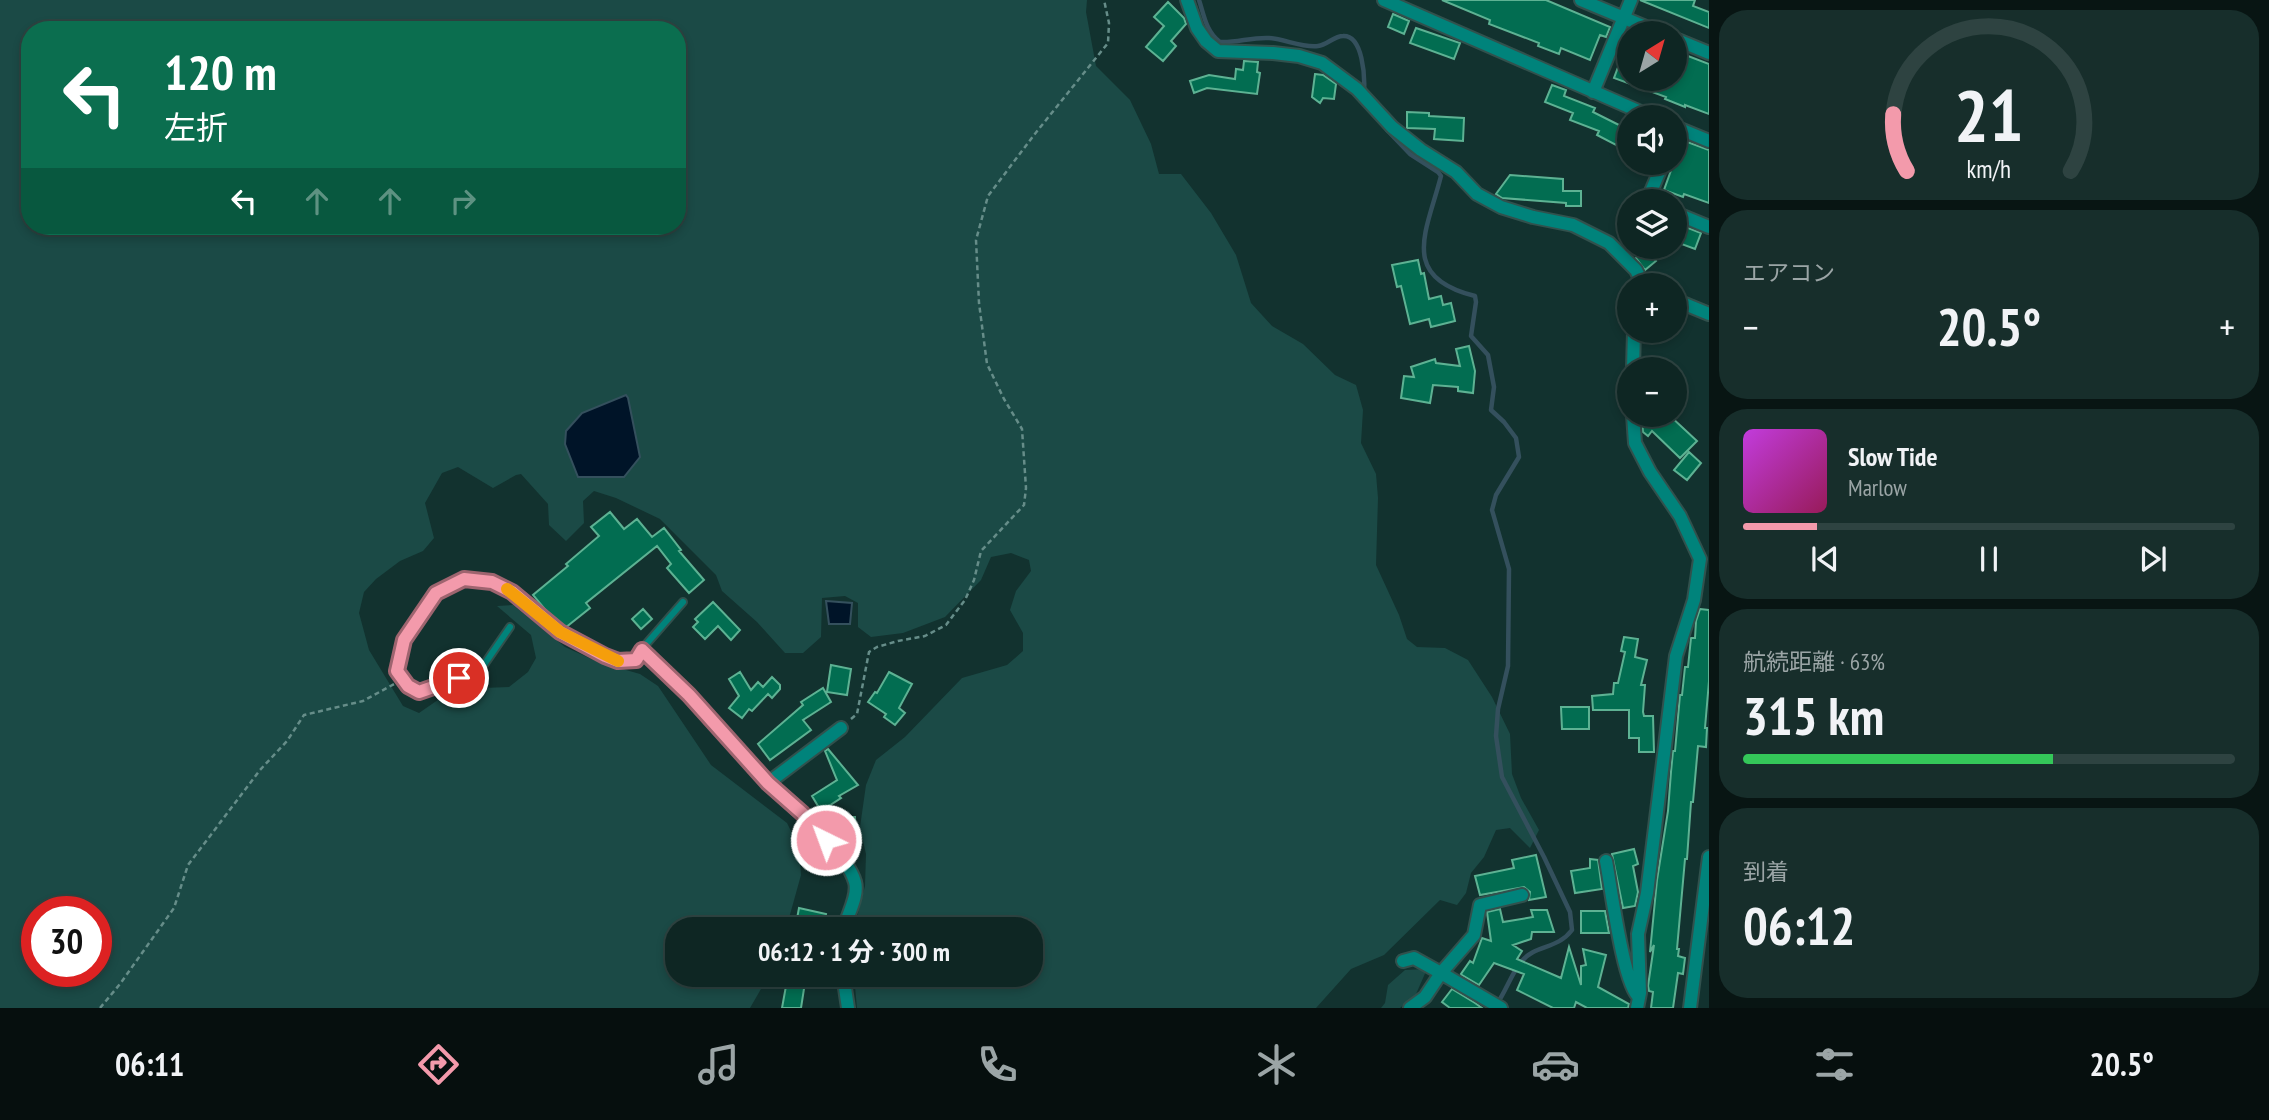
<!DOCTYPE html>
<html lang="ja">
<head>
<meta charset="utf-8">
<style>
  body { margin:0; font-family:"PT Sans Narrow","Noto Sans JP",sans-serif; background:#172e2b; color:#f1f3f6; height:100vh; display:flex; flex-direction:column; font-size:26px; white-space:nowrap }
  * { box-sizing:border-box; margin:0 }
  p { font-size:23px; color:#9ba5a6 }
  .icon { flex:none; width:38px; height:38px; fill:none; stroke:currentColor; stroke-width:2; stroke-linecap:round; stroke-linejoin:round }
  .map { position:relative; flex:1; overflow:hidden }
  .sheet { display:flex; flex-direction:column; gap:10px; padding:10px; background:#081513; width:560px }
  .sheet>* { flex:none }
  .guide { position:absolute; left:21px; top:21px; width:665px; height:214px; border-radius:28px; box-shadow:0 4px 10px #0003,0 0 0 2px #2e4341; background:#0b6e4f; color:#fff; overflow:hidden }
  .needle { width:46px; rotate:37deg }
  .controls { position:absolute; left:1617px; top:21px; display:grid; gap:14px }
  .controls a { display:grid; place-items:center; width:70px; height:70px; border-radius:50%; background:#0e2623; box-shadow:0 4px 10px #0003,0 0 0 2px #2e4341; font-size:35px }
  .speed { position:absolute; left:21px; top:896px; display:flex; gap:14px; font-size:35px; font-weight:700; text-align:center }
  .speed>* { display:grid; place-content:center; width:91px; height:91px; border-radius:50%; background:#0e2623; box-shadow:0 4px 10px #0003,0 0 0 2px #2e4341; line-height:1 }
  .speed .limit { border:10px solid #d22; background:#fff; color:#111 }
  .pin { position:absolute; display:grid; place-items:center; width:60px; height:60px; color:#fff; margin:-30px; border:4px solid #fff; border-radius:50%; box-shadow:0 2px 7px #0007 }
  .me { position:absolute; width:77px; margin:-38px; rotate:318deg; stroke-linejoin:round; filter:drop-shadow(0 0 5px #0008) }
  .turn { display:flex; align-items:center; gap:24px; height:147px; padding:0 28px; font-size:32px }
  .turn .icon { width:91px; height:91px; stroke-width:2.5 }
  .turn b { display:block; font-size:49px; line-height:60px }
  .lanes { display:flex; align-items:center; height:66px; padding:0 28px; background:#0003; justify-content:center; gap:35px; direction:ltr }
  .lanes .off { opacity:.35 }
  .big { font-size:52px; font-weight:700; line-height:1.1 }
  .sheet .widget { flex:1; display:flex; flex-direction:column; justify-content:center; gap:10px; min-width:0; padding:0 24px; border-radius:28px; background:#172e2b }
  .sheet .dial { align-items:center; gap:0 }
  .dial svg { height:182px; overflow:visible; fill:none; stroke:#2e4341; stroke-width:7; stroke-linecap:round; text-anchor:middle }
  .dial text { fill:#f1f3f6; stroke:none }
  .song { display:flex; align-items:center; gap:21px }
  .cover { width:84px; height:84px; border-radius:10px; background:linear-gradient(135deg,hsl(290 70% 55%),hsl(330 70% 35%)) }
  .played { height:7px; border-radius:4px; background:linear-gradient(90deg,#f39aab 15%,#2e4341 15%) }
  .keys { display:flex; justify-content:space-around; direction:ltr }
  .heat { display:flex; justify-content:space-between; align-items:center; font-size:38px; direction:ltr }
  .charge { height:10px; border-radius:5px; background:linear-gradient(90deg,#34c759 63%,#2e4341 0) }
  .trip { position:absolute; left:665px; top:917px; width:378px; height:70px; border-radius:28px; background:#0e2623; box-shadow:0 4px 10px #0003,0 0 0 2px #2e4341; font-weight:700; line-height:70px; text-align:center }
  .menu { display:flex; height:112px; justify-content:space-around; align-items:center; background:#060f0e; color:#9ba5a6 }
  .menu .icon { width:49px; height:49px }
  .menu .on { color:#f39aab }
  .menu b { font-size:32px; color:#f1f3f6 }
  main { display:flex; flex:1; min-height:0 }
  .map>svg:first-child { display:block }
  .green { fill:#1b4a46; fill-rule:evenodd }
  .water { fill:#001428; stroke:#34505d; stroke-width:2 }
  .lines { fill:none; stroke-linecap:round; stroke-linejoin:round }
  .stream { stroke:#34505d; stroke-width:4.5 }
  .building { fill:#026d51; stroke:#5db293; stroke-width:2 }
  .lane-casing { stroke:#31514d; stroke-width:10 }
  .street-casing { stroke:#31514d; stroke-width:16 }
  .path { stroke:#668d89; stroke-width:2.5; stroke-dasharray:5 3.5; stroke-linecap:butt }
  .lane { stroke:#00837b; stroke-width:6 }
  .street { stroke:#00837b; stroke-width:12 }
  .route-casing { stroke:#9e646f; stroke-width:18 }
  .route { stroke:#f39aab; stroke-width:12 }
  .slow { stroke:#f59e0b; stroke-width:12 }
</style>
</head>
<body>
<main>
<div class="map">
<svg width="1709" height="1008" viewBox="0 0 1709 1008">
  <rect width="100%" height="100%" fill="#12322f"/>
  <path class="green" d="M 0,0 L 1087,0 L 1086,12 L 1096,66 L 1130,100 L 1151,144 L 1159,174 L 1181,174 L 1211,213 L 1236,255 L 1251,303 L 1272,326 L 1303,344 L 1335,375 L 1356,385 L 1363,410 L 1361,443 L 1376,474 L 1378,498 L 1376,565 L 1399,615 L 1407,639 L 1417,647 L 1445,648 L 1468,660 L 1492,697 L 1510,734 L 1512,774 L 1521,798 L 1539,830 L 1530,848 L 1510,828 L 1496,830 L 1484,857 L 1471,873 L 1466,893 L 1457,905 L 1440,900 L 1384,955 L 1351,969 L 1316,1008 L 857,1008 L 854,975 L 1031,975 L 1031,929 L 854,929 L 865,886 L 866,854 L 860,827 L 866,785 L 876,760 L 905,737 L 962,678 L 1007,665 L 1023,651 L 1023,633 L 1010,610 L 1016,591 L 1031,571 L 1029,560 L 1011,553 L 991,557 L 981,580 L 945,617 L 903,633 L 871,637 L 858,627 L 858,603 L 845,596 L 822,598 L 821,637 L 803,653 L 785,653 L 757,622 L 722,591 L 716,575 L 660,519 L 616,498 L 594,491 L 583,501 L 584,523 L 566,541 L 549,525 L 548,504 L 521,474 L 516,475 L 493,488 L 458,467 L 442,473 L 425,503 L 434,538 L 423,551 L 400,561 L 376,579 L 364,592 L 359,613 L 369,650 L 403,706 L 419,713 L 445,695 L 484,688 L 509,687 L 528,672 L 536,658 L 531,635 L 497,606 L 513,605 L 565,647 L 598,662 L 640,674 L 658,686 L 711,765 L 787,823 L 799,847 L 801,875 L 786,929 L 677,929 L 677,975 L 769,975 L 750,1008 L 0,1008 ZM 30,30 L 677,30 L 677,226 L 30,226 ZM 37,912 L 96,912 L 96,971 L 37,971 Z
    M 1427,969 L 1416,994 L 1400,1008 L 1381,1008 L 1385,1003 L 1388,985 L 1405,970 Z"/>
  <path class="water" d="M 626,395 L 628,398 L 640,457 L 624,477 L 578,477 L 565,444 L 566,431 L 582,413 Z
    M 826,601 L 852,603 L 850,624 L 829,624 Z"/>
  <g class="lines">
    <path class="stream" d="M 1199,0 C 1204,15 1206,32 1220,42 C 1236,43 1252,37 1269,38 C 1285,39 1302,48 1318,46 C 1327,45 1334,36 1343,36 C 1363,35 1365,77 1364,92
      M 1387,130 L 1410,154 L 1438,172 L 1441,176 C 1427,231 1398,277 1475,296 L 1476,302 L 1471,336 L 1488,355 L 1494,387 L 1491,410 L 1504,422 L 1516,438 L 1519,457 L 1496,495 L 1492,510 L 1509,569 L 1508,666 L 1498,709 L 1496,736 L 1502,777 L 1544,857 L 1570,912 L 1572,930 C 1557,950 1535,944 1521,962 C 1511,974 1506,992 1496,1005"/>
  </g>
  <path class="building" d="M 1442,0 L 1546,0 L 1610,27 L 1606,37 L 1600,35 L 1590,60 L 1561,48 L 1559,54 L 1538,46 L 1539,43 L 1489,24 L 1490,20 Z
    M 1640,0 L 1695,0 L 1693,6 L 1709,12 L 1709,28 Z
    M 1168,2 L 1184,18 L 1186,24 L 1171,41 L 1176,46 L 1163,61 L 1146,47 L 1164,26 L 1154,17 Z
    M 1393,14 L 1409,21 L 1404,34 L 1388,27 Z
    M 1416,28 L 1460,43 L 1454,59 L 1410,43 Z
    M 1675,51 L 1709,64 L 1709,114 L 1685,105 L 1685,107 L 1665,99 L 1666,97 L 1614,78 L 1620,62 L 1629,65 L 1629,79 L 1675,79 Z
    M 1244,61 L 1258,62 L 1257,72 L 1260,73 L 1257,94 L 1207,88 L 1194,93 L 1190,81 L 1209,75 L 1235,79 L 1236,69 L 1243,70 Z
    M 1315,74 L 1323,75 L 1336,84 L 1334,99 L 1323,98 L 1320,103 L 1312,97 Z
    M 1552,85 L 1566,90 L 1564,96 L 1595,108 L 1593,112 L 1625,128 L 1616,145 L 1597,135 L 1599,131 L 1570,120 L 1573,113 L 1545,102 Z
    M 1407,112 L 1429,113 L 1429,116 L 1464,118 L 1463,141 L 1434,139 L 1435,129 L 1407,128 Z
    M 1682,140 L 1709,150 L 1709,203 L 1684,194 L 1683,197 L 1664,190 Z
    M 1510,175 L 1563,179 L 1563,191 L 1581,191 L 1581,206 L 1566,206 L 1566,203 L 1502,198 L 1496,194 Z
    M 1683,226 L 1701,233 L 1695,249 L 1676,242 Z
    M 1645,249 L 1656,261 L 1645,270 L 1636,258 Z
    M 1418,260 L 1421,274 L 1424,273 L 1429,299 L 1441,296 L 1443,305 L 1451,303 L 1455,321 L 1431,327 L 1429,319 L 1410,324 L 1401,286 L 1397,287 L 1392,265 Z
    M 1469,346 L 1475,371 L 1473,393 L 1458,391 L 1458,387 L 1433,385 L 1430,403 L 1401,398 L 1404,376 L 1414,377 L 1411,367 L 1435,359 L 1436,363 L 1460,366 L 1456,349 Z
    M 1646,415 L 1669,415 L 1697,441 L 1680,458 L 1652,431 L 1648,436 L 1643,432 L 1642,419 Z
    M 1689,452 L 1701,463 L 1687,480 L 1674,470 Z
    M 610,512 L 624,529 L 637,519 L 652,537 L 664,528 L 681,550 L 679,551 L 704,580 L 689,593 L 667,568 L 671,564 L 657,546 L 586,603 L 590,608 L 565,628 L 553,619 L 533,595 L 568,566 L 566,564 L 599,536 L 591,527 Z
    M 713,602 L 740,630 L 731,640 L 718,626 L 705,639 L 693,627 L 698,622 L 695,619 Z
    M 643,609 L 652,619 L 641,629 L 632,619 Z
    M 1700,609 L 1709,610 L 1709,681 L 1705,728 L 1707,728 L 1706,747 L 1698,746 L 1693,802 L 1691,802 L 1687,859 L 1685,859 L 1677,949 L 1679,949 L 1678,956 L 1685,958 L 1683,974 L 1678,973 L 1673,1008 L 1651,1008 L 1653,992 L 1649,991 L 1648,986 L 1654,945 L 1650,952 L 1657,880 L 1668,811 L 1671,772 L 1673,751 L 1675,751 L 1680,695 L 1682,695 L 1685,667 L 1688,667 L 1691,638 L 1695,638 L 1696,621 Z
    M 1624,637 L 1638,639 L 1635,657 L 1647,660 L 1641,685 L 1645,685 L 1643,712 L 1644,716 L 1653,716 L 1654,752 L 1639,752 L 1639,738 L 1629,738 L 1629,710 L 1593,710 L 1592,696 L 1613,694 L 1614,683 L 1618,683 L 1625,652 L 1621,651 Z
    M 831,665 L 851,669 L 847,695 L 827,692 Z
    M 740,672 L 751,690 L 758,682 L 763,687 L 772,677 L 780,685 L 780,689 L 772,698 L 768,694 L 752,711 L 749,709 L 742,718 L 729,708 L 739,696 L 729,679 Z
    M 889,672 L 912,684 L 899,708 L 905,713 L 895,725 L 884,717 L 886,714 L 868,702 L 875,692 L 877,693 Z
    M 823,688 L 831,702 L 803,720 L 811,730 L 770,760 L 758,744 L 803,705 L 801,702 Z
    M 1561,707 L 1589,707 L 1589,729 L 1562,729 Z
    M 828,749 L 858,785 L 839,796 L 841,798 L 821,811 L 812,796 L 837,780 L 825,751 Z
    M 837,817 L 855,817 L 856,838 L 838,838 Z
    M 1634,849 L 1638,864 L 1633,866 L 1638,892 L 1635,906 L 1623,908 L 1612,854 Z
    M 1536,855 L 1546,897 L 1529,900 L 1530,892 L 1524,887 L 1480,895 L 1475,876 L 1514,868 L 1512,860 Z
    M 1590,859 L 1598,860 L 1602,889 L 1575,893 L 1571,871 L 1590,868 Z
    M 799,908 L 826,914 L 823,929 L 796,924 Z
    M 1500,909 L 1503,922 L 1533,917 L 1531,910 L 1547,910 L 1554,932 L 1532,932 L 1531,939 L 1513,945 L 1522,951 L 1517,959 L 1561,978 L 1569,947 L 1581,985 L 1581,966 L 1586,965 L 1583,949 L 1606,955 L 1598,987 L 1629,1004 L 1628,1008 L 1587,1008 L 1576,1002 L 1574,1008 L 1553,1008 L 1517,990 L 1524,974 L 1494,963 L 1479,985 L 1462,975 L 1461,974 L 1470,961 L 1473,963 L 1482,938 L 1491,941 L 1487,912 Z
    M 1581,911 L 1605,911 L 1609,933 L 1581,933 Z
    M 788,975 L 806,976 L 801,1008 L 782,1008 Z
    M 1452,989 L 1475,1003 L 1482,1008 L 1450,1008 L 1442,1002 Z"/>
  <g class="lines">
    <g class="lane-casing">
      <path id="lane" d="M 683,602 L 641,650 L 689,695 L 768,783
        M 510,627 L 479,672 L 419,692 L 408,686 L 397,671 L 404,640 L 436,593 L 464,579 L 492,581 L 512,592 L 560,632 L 578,643 L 618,661 L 636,660 L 641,650"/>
    </g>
    <g class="street-casing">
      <path id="street" d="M 1187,0 L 1197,28 L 1206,41 L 1218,51 L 1273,53 L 1299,56 L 1322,63 L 1357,89 L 1392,127 L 1421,150 L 1456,172 L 1477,194 L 1501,207 L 1533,217 L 1573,225 L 1609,243 L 1636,270 L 1643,285
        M 1384,0 L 1652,117
        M 1581,0 L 1660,33
        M 1675,39 L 1709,53
        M 1593,92 L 1631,0
        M 1675,127 L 1709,141
        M 1647,201 L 1663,163
        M 1675,213 L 1709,227
        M 1675,300 L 1709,314
        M 1633,369 L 1634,331
        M 1633,415 L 1635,443 L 1650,472 L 1680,516 L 1700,559 L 1694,600 L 1676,656 L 1647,893 L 1638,934 L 1640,993 L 1637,1008
        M 841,728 L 768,783 C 791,804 847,853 855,882 C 859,896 847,915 844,929
        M 1606,861 C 1611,886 1623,985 1639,997
        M 1403,961 L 1414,958 L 1441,973 L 1474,935 L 1480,905 L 1522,895
        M 843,975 L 848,1008
        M 1410,1008 L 1425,997 L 1441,973 L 1501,1008
        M 1690,1008 L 1709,857"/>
    </g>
    <path class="path" d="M 851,719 L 857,714 L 869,652 L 877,647 L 898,641 L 925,636 L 946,625 L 965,600 L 974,580 L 981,551 L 1024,505 L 1026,488 L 1022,429 L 1004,399 L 987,364 L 979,303 L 976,240 L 988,196 L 1034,135 L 1108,43 L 1109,23 L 1104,0
      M 100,1008 L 120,984 L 174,908 L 188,865 L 260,770 L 287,741 L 304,715 L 363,701 L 396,683"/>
    <use href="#lane" class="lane"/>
    <use href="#street" class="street"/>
  </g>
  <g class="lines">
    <g class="route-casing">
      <path id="route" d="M 459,678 L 419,692 L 408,686 L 397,671 L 404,640 L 436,593 L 464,579 L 492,582 L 512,592 L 560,632 L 605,656 L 618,661 L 636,660 L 642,650 L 689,695 L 768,783 L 802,813 L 826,840"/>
    </g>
    <use href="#route" class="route"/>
    <path class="slow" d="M 507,589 L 560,632 L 618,661"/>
  </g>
</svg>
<div class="controls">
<a><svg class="needle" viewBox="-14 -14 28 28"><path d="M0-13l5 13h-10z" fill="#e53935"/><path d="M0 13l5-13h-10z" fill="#9ba5a6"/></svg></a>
<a><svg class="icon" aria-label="sound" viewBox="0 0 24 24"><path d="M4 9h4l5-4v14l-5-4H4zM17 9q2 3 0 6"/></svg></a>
<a><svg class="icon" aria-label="layers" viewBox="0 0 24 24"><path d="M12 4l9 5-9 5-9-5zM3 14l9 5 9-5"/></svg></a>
<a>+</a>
<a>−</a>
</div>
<div class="speed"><div class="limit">30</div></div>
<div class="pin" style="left:459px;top:678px;background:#d93025"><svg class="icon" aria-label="arrive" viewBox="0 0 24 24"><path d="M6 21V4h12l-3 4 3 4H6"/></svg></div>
<svg class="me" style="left:826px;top:840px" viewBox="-20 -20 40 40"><circle r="17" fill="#f39aab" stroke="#fff" stroke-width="3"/><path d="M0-11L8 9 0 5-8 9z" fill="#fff"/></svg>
<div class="trip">06:12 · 1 分 · 300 m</div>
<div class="guide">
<div class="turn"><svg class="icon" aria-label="left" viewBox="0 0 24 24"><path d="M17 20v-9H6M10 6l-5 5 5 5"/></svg><div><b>120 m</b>左折</div></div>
<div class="lanes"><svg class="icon" aria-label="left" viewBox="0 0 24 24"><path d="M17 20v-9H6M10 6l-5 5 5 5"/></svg><svg class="icon off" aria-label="ahead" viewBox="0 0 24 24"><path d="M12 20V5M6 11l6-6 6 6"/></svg><svg class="icon off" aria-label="ahead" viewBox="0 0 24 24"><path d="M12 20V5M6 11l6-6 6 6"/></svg><svg class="icon off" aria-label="right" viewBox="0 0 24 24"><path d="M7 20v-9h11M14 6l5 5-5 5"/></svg></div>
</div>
</div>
<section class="sheet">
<div class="widget dial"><svg viewBox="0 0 100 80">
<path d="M14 69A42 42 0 1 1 86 69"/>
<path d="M14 69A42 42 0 0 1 8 44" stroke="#f39aab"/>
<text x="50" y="56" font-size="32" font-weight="700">21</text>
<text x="50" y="72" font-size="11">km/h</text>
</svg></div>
<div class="widget"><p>エアコン</p>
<div class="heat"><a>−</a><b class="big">20.5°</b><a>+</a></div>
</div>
<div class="widget">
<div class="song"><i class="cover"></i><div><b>Slow Tide</b><p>Marlow</p></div></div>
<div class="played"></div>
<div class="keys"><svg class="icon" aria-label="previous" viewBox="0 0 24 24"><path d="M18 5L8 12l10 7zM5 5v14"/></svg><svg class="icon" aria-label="pause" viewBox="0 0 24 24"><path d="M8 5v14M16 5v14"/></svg><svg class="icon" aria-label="next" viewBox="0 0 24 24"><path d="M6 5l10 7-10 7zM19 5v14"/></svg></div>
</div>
<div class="widget"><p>航続距離 · 63%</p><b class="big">315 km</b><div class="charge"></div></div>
<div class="widget"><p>到着</p><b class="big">06:12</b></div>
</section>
</main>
<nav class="menu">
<b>06:11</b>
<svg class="icon on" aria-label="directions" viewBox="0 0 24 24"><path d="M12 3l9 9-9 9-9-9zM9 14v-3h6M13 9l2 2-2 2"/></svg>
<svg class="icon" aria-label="music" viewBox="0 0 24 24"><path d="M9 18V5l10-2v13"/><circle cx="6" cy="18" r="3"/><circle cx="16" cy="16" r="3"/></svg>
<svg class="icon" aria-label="phone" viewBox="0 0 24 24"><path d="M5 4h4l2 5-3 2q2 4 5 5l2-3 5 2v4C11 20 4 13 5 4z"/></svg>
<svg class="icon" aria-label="climate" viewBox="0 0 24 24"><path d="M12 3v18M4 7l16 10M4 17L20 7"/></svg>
<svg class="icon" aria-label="car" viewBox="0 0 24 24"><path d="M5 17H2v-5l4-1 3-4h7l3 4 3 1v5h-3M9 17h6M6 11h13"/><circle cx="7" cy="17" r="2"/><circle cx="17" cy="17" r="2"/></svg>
<svg class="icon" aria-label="filters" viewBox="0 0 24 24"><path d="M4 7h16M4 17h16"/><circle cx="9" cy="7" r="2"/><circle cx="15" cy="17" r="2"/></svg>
<b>20.5°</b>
</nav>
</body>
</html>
